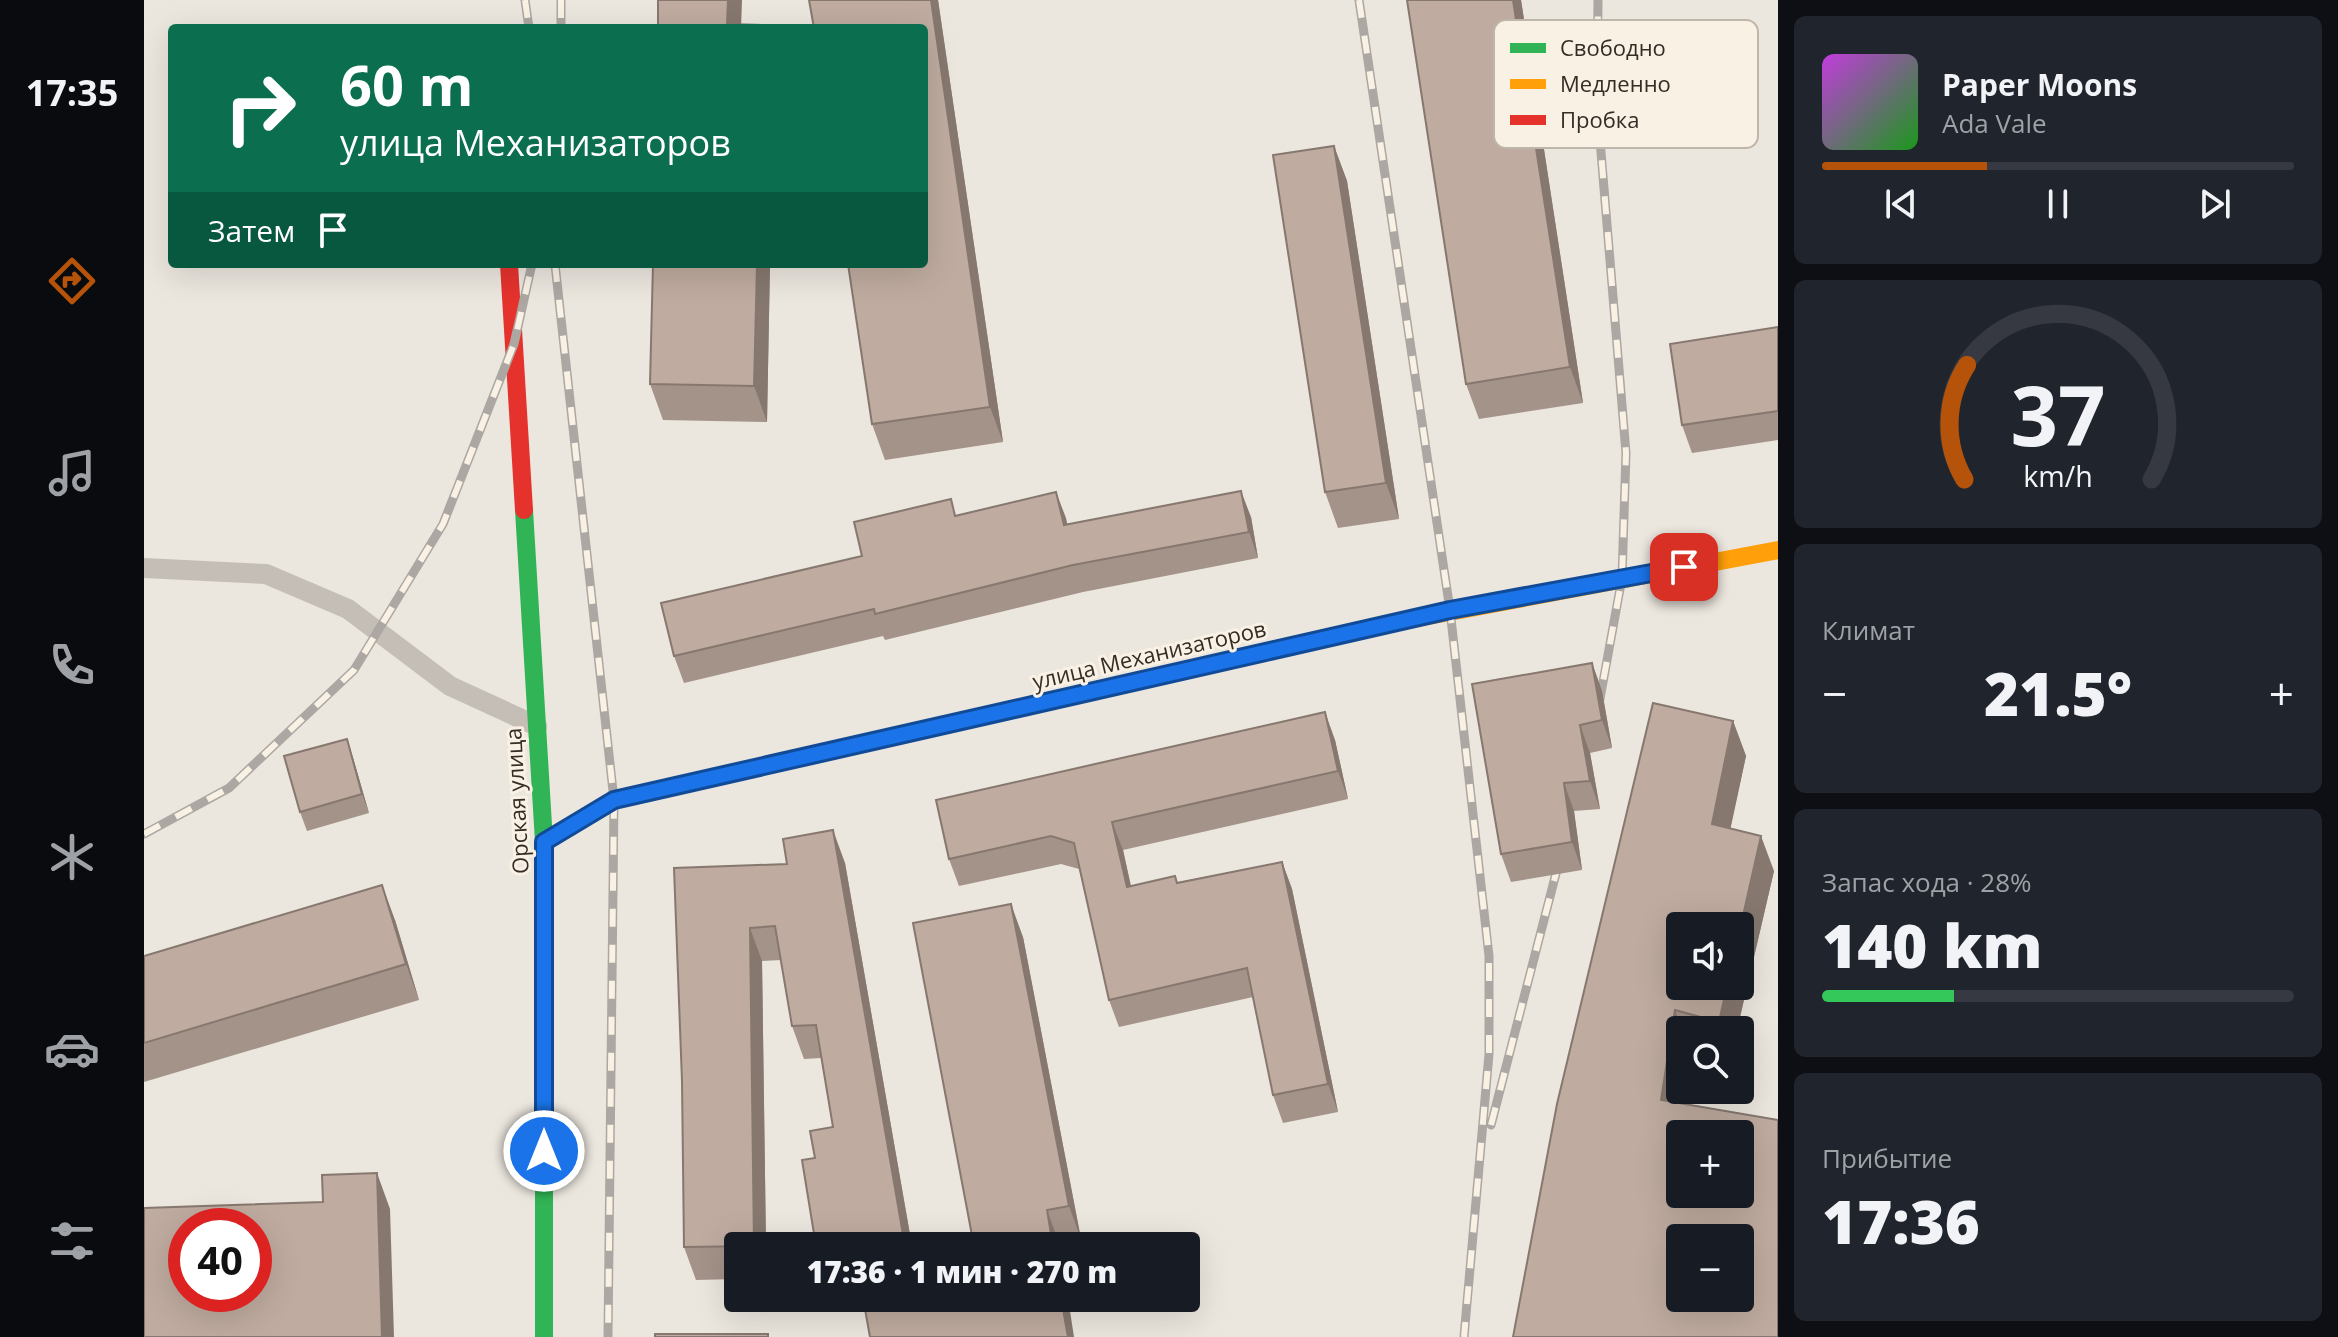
<!DOCTYPE html>
<html lang="ru">
<head>
<meta charset="utf-8">
<style>
  body { margin:0; font-family:"Open Sans",sans-serif; background:#20242c; color:#f1f3f6; height:100vh; display:flex; flex-direction:column; font-size:30px; white-space:nowrap }
  * { box-sizing:border-box; margin:0 }
  p { font-size:26px; color:#9ea1a6 }
  .icon { flex:none; width:44px; height:44px; fill:none; stroke:currentColor; stroke-width:2; stroke-linecap:round; stroke-linejoin:round }
  .map { position:relative; flex:1; overflow:hidden }
  .panel { display:flex; flex-direction:column; gap:16px; padding:16px; background:#0d0f14; width:560px }
  .panel>* { flex:none }
  .top-card { position:absolute; left:24px; top:24px; width:760px; height:244px; border-radius:8px; box-shadow:0 8px 32px #0002; background:#0b6e4f; color:#fff; overflow:hidden }
  .controls { position:absolute; left:1522px; top:912px; display:grid; gap:16px }
  .controls a { display:grid; place-items:center; width:88px; height:88px; border-radius:8px; background:#171b24; box-shadow:0 8px 32px #0002; font-size:40px }
  .speed { position:absolute; left:24px; top:1208px; display:flex; gap:16px; font-size:40px; font-weight:700; text-align:center }
  .speed>* { display:grid; place-content:center; width:104px; height:104px; border-radius:50%; background:#171b24; box-shadow:0 8px 32px #0002; line-height:1 }
  .speed .limit { border:12px solid #d22; background:#fff; color:#111 }
  .pin { position:absolute; display:grid; place-items:center; width:68px; height:68px; color:#fff; margin:-34px; border-radius:16px; box-shadow:0 4px 12px #0006 }
  .me { position:absolute; width:88px; margin:-44px; rotate:0deg; stroke-linejoin:round; filter:drop-shadow(0 0 6px #0008) }
  .turn { display:flex; align-items:center; gap:28px; height:168px; padding:0 40px; font-size:36px }
  .turn .icon { width:104px; height:104px; stroke-width:2.5 }
  .turn b { display:block; font-size:56px; line-height:68px }
  .then { display:flex; align-items:center; height:76px; padding:0 40px; background:#0003; gap:16px; font-size:30px }
  .big { font-size:60px; font-weight:800; line-height:1.1 }
  .panel .tile { flex:1; display:flex; flex-direction:column; justify-content:center; gap:12px; min-width:0; padding:0 28px; border-radius:12px; background:#20242c }
  .panel .dial { align-items:center; gap:0 }
  .dial svg { height:208px; overflow:visible; fill:none; stroke:#363941; stroke-width:7; stroke-linecap:round; text-anchor:middle }
  .dial text { fill:#f1f3f6; stroke:none }
  .song { display:flex; align-items:center; gap:24px }
  .cover { width:96px; height:96px; border-radius:12px; background:linear-gradient(135deg,hsl(290 70% 55%),hsl(120 70% 35%)) }
  .played { height:8px; border-radius:4px; background:linear-gradient(90deg,#b45309 35%,#363941 35%) }
  .keys { display:flex; justify-content:space-around; direction:ltr }
  .heat { display:flex; justify-content:space-between; align-items:center; font-size:44px; direction:ltr }
  .charge { height:12px; border-radius:6px; background:linear-gradient(90deg,#34c759 28%,#363941 0) }
  .trip { position:absolute; left:580px; top:1232px; width:476px; height:80px; border-radius:8px; background:#171b24; box-shadow:0 8px 32px #0002; font-weight:800; line-height:80px; text-align:center }
  main { display:flex; flex:1; min-height:0 }
  .tab-bar { display:flex; flex-direction:column; width:144px; justify-content:space-around; align-items:center; background:#090b0e; color:#9ea1a6 }
  .tab-bar .icon { width:56px; height:56px }
  .tab-bar .active { color:#b45309 }
  .tab-bar b { font-size:36px; color:#f1f3f6 }
  .map>svg:first-child { display:block }
  .lines { fill:none; stroke-linecap:round; stroke-linejoin:round }
  .lane { stroke:#c4beb7; stroke-width:20 }
  .fast { stroke:#30b455; stroke-width:18 }
  .slow { stroke:#ff9f0a; stroke-width:18 }
  .jam { stroke:#e5322d; stroke-width:18 }
  .rail-casing { stroke:#aca7a2; stroke-width:9 }
  .rail { stroke:#f9f1e4; stroke-width:6; stroke-dasharray:18; stroke-linecap:butt }
  .wall { fill:#a49389 }
  .shaded-wall { fill:#86786f }
  .building { fill:#bfab9f; stroke:#86786f; stroke-width:2; fill-rule:evenodd }
  .route-casing { stroke:#114b97; stroke-width:20 }
  .route { stroke:#1a73e8; stroke-width:14 }
  .labels { text-anchor:middle; dominant-baseline:central; stroke-width:6; stroke-linejoin:round; paint-order:stroke }
  .street-label { font-size:22px; fill:#352c26; stroke:#f9f1e4 }
  .key { fill:#f9f1e4; stroke:#beb6ab; stroke-width:2 }
  .key-label { font-size:22px; fill:#352c26 }
</style>
</head>
<body>
<main>
<nav class="tab-bar">
<b>17:35</b>
<svg class="icon active" aria-label="directions" viewBox="0 0 24 24"><path d="M12 3l9 9-9 9-9-9zM9 14v-3h6M13 9l2 2-2 2"/></svg>
<svg class="icon" aria-label="music" viewBox="0 0 24 24"><path d="M9 18V5l10-2v13"/><circle cx="6" cy="18" r="3"/><circle cx="16" cy="16" r="3"/></svg>
<svg class="icon" aria-label="phone" viewBox="0 0 24 24"><path d="M5 4h4l2 5-3 2q2 4 5 5l2-3 5 2v4C11 20 4 13 5 4z"/></svg>
<svg class="icon" aria-label="climate" viewBox="0 0 24 24"><path d="M12 3v18M4 7l16 10M4 17L20 7"/></svg>
<svg class="icon" aria-label="car" viewBox="0 0 24 24"><path d="M5 17H2v-5l4-1 3-4h7l3 4 3 1v5h-3M9 17h6M6 11h13"/><circle cx="7" cy="17" r="2"/><circle cx="17" cy="17" r="2"/></svg>
<svg class="icon" aria-label="filters" viewBox="0 0 24 24"><path d="M4 7h16M4 17h16"/><circle cx="9" cy="7" r="2"/><circle cx="15" cy="17" r="2"/></svg>
</nav>
<div class="map">
<svg width="1634" height="1337" viewBox="0 0 1634 1337">
  <rect width="100%" height="100%" fill="#ebe6de"/>
  <g class="lines">
    <path class="lane" d="M 0,568 L 122,574 L 204,609 L 306,686 L 393,726"/>
    <path class="fast" d="M 380,510 L 400,842 L 400,1337
      M 400,842 L 470,800 L 1247,623"/>
    <path class="slow" d="M 1247,623 L 1634,550"/>
    <path class="jam" d="M 365,264 L 380,510"/>
    <g class="rail-casing">
      <path id="rail" d="M 381,0 L 385,28
        M 417,0 L 417,28
        M 1215,0 L 1306,610 L 1345,956 L 1345,1054 L 1320,1337
        M 411,264 L 470,800 L 464,1337
        M 1453,715 L 1478,578 L 1482,453 L 1453,104 L 1454,0
        M 0,834 L 85,788 L 210,670 L 299,524 L 370,344 L 388,264
        M 1347,1125 L 1417,854"/>
    </g>
    <use href="#rail" class="rail"/>
  </g>
  <path class="wall" d="M 794,0 L 859,442 L 741,460 L 728,424 Z
    M 1263,0 L 1377,0 L 1439,403 L 1335,419 L 1322,384 Z
    M 1190,146 L 1203,181 L 1255,519 L 1194,528 L 1181,492 Z
    M 509,264 L 626,264 L 623,422 L 519,420 L 506,384 Z
    M 1634,327 L 1634,440 L 1548,453 L 1538,425 Z
    M 912,492 L 923,525 L 1107,517 L 1114,558 L 939,592 L 741,640 L 739,636 L 540,683 L 530,656 L 718,556 L 813,515 Z
    M 1448,663 L 1458,691 L 1468,748 L 1446,753 L 1456,809 L 1430,811 L 1438,870 L 1367,882 L 1357,854 Z
    M 1589,721 L 1602,756 L 1586,829 L 1630,871 L 1593,1030 L 1536,1030 L 1536,1090 L 1534,1103 L 1369,1337 Z
    M 1191,740 L 1204,799 L 979,850 L 987,886 L 1034,882 L 1138,862 L 1148,889 L 1194,1112 L 1139,1123 L 1129,1095 L 1109,997 L 975,1027 L 965,1000 L 935,869 L 917,864 L 815,886 L 805,859 Z
    M 209,758 L 225,813 L 163,831 L 156,812 Z
    M 701,863 L 768,1246 L 672,1246 L 671,1158 L 689,1127 L 677,1058 L 660,1059 L 648,1026 L 637,960 L 618,961 L 622,1246 L 594,1246 L 594,1279 L 552,1280 L 540,1247 L 538,1081 L 530,868 Z
    M 251,920 L 275,1000 L 0,1082 L 0,956 Z
    M 879,937 L 937,1239 L 915,1243 L 916,1246 L 830,1246 Z"/>
  <path class="shaded-wall" d="M 584,0 L 598,0 L 597,28 L 583,24 Z
    M 787,0 L 794,0 L 859,442 L 846,407 Z
    M 1369,0 L 1377,0 L 1439,403 L 1426,367 Z
    M 1190,146 L 1203,181 L 1255,519 L 1242,483 Z
    M 613,264 L 626,264 L 623,422 L 610,386 Z
    M 1097,491 L 1107,517 L 1114,558 L 1105,532 Z
    M 912,492 L 922,518 L 929,552 L 920,525 Z
    M 1448,663 L 1458,691 L 1468,748 L 1458,720 Z
    M 1181,712 L 1191,740 L 1204,799 L 1194,771 Z
    M 1589,721 L 1602,756 L 1580,859 L 1568,824 Z
    M 1436,725 L 1446,753 L 1456,809 L 1446,781 Z
    M 203,739 L 209,758 L 225,813 L 218,794 Z
    M 1420,783 L 1430,811 L 1438,870 L 1428,842 Z
    M 968,822 L 979,850 L 993,915 L 983,887 Z
    M 689,830 L 701,863 L 768,1246 L 761,1246 Z
    M 1617,836 L 1630,871 L 1593,1030 L 1578,1030 L 1575,1022 L 1583,986 L 1596,986 L 1596,929 Z
    M 1138,862 L 1148,889 L 1194,1112 L 1184,1084 Z
    M 238,885 L 251,920 L 275,1000 L 262,964 Z
    M 867,904 L 879,937 L 937,1239 L 925,1206 Z
    M 606,928 L 618,961 L 622,1246 L 610,1246 Z
    M 1531,1010 L 1538,1030 L 1536,1030 L 1536,1090 L 1529,1134 L 1517,1100 Z
    M 233,1173 L 246,1209 L 250,1337 L 238,1337 Z
    M 903,1210 L 915,1243 L 916,1246 L 909,1246 Z
    M 770,1298 L 777,1298 L 783,1337 L 772,1307 Z
    M 917,1298 L 924,1298 L 930,1337 L 924,1337 Z"/>
  <path class="building" d="M 514,0 L 584,0 L 583,24 L 618,25 L 618,28 L 514,28 Z
    M 665,0 L 787,0 L 846,407 L 728,424 L 704,264 L 780,264 L 780,28 L 670,28 Z
    M 1263,0 L 1369,0 L 1426,367 L 1322,384 Z
    M 1190,146 L 1242,483 L 1181,492 L 1129,155 Z
    M 509,264 L 613,264 L 610,386 L 506,384 Z
    M 1634,327 L 1634,411 L 1538,425 L 1526,344 Z
    M 1097,491 L 1105,532 L 929,565 L 731,614 L 730,609 L 530,656 L 517,603 L 718,556 L 710,522 L 807,499 L 811,516 L 912,492 L 920,525 Z
    M 1448,663 L 1458,720 L 1436,725 L 1446,781 L 1420,783 L 1428,842 L 1357,854 L 1328,684 Z
    M 1509,703 L 1589,721 L 1568,824 L 1617,836 L 1596,929 L 1596,926 L 1536,926 L 1536,986 L 1583,986 L 1575,1022 L 1531,1010 L 1517,1100 L 1634,1120 L 1634,1337 L 1369,1337 L 1413,1104 ZM 1536,1134 L 1596,1134 L 1596,1194 L 1536,1194 ZM 1536,1238 L 1596,1238 L 1596,1298 L 1536,1298 Z
    M 1181,712 L 1194,771 L 968,822 L 983,887 L 1031,876 L 1033,883 L 1138,862 L 1184,1084 L 1129,1095 L 1103,968 L 965,1000 L 930,843 L 907,836 L 805,859 L 792,800 Z
    M 203,739 L 218,794 L 156,812 L 140,756 Z
    M 689,830 L 761,1246 L 710,1246 L 709,1242 L 686,1246 L 672,1246 L 658,1160 L 671,1158 L 666,1131 L 689,1127 L 672,1025 L 648,1026 L 631,926 L 606,928 L 610,1246 L 540,1247 L 538,1081 L 530,868 L 643,864 L 639,839 Z
    M 238,885 L 262,964 L 0,1043 L 0,956 Z
    M 867,904 L 925,1206 L 903,1210 L 909,1246 L 830,1246 L 769,923 Z
    M 233,1173 L 238,1337 L 0,1337 L 0,1208 L 179,1202 L 178,1175 ZM 42,1226 L 110,1226 L 110,1294 L 42,1294 Z
    M 719,1298 L 770,1298 L 772,1307 L 834,1300 L 833,1298 L 917,1298 L 924,1337 L 726,1337 Z
    M 511,1334 L 624,1334 L 624,1337 L 511,1337 Z"/>
  <g class="lines">
    <g class="route-casing">
      <path id="route" d="M 400,1151 L 400,842 L 470,800 L 1306,610 L 1540,567"/>
    </g>
    <use href="#route" class="route"/>
  </g>
  <g class="labels">
    <g class="street-label">
      <text transform="translate(1005 654) rotate(-13)">улица Механизаторов</text>
      <text transform="translate(372 801) rotate(-93)">Орская улица</text>
    </g>
  </g>
  <rect x="1350" y="20" width="264" height="128" rx="12" class="key"/>
  <rect x="1366" y="43" width="36" height="10" fill="#30b455"/>
  <rect x="1366" y="79" width="36" height="10" fill="#ff9f0a"/>
  <rect x="1366" y="115" width="36" height="10" fill="#e5322d"/>
  <g class="key-label">
    <text x="1416" y="56">Свободно</text>
    <text x="1416" y="92">Медленно</text>
    <text x="1416" y="128">Пробка</text>
  </g>
</svg>
<div class="controls">
<a><svg class="icon" aria-label="sound" viewBox="0 0 24 24"><path d="M4 9h4l5-4v14l-5-4H4zM17 9q2 3 0 6"/></svg></a>
<a><svg class="icon" aria-label="search" viewBox="0 0 24 24"><circle cx="10" cy="10" r="6"/><path d="M15 15l6 6"/></svg></a>
<a>+</a>
<a>−</a>
</div>
<div class="speed"><div class="limit">40</div></div>
<div class="pin" style="left:1540px;top:567px;background:#d93025"><svg class="icon" aria-label="arrive" viewBox="0 0 24 24"><path d="M6 21V4h12l-3 4 3 4H6"/></svg></div>
<svg class="me" style="left:400px;top:1151px" viewBox="-20 -20 40 40"><circle r="17" fill="#1a73e8" stroke="#fff" stroke-width="3"/><path d="M0-11L8 9 0 5-8 9z" fill="#fff"/></svg>
<div class="trip">17:36 · 1 мин · 270 m</div>
<div class="top-card">
<div class="turn"><svg class="icon" aria-label="right" viewBox="0 0 24 24"><path d="M7 20v-9h11M14 6l5 5-5 5"/></svg><div><b>60 m</b>улица Механизаторов</div></div>
<div class="then">Затем<svg class="icon" aria-label="arrive" viewBox="0 0 24 24"><path d="M6 21V4h12l-3 4 3 4H6"/></svg></div>
</div>
</div>
<section class="panel">
<div class="tile">
<div class="song"><i class="cover"></i><div><b>Paper Moons</b><p>Ada Vale</p></div></div>
<div class="played"></div>
<div class="keys"><svg class="icon" aria-label="previous" viewBox="0 0 24 24"><path d="M18 5L8 12l10 7zM5 5v14"/></svg><svg class="icon" aria-label="pause" viewBox="0 0 24 24"><path d="M8 5v14M16 5v14"/></svg><svg class="icon" aria-label="next" viewBox="0 0 24 24"><path d="M6 5l10 7-10 7zM19 5v14"/></svg></div>
</div>
<div class="tile dial"><svg viewBox="0 0 100 80">
<path d="M14 69A42 42 0 1 1 86 69"/>
<path d="M14 69A42 42 0 0 1 15 25" stroke="#b45309"/>
<text x="50" y="56" font-size="32" font-weight="700">37</text>
<text x="50" y="72" font-size="11">km/h</text>
</svg></div>
<div class="tile"><p>Климат</p>
<div class="heat"><a>−</a><b class="big">21.5°</b><a>+</a></div>
</div>
<div class="tile"><p>Запас хода · 28%</p><b class="big">140 km</b><div class="charge"></div></div>
<div class="tile"><p>Прибытие</p><b class="big">17:36</b></div>
</section>
</main>
</body>
</html>
